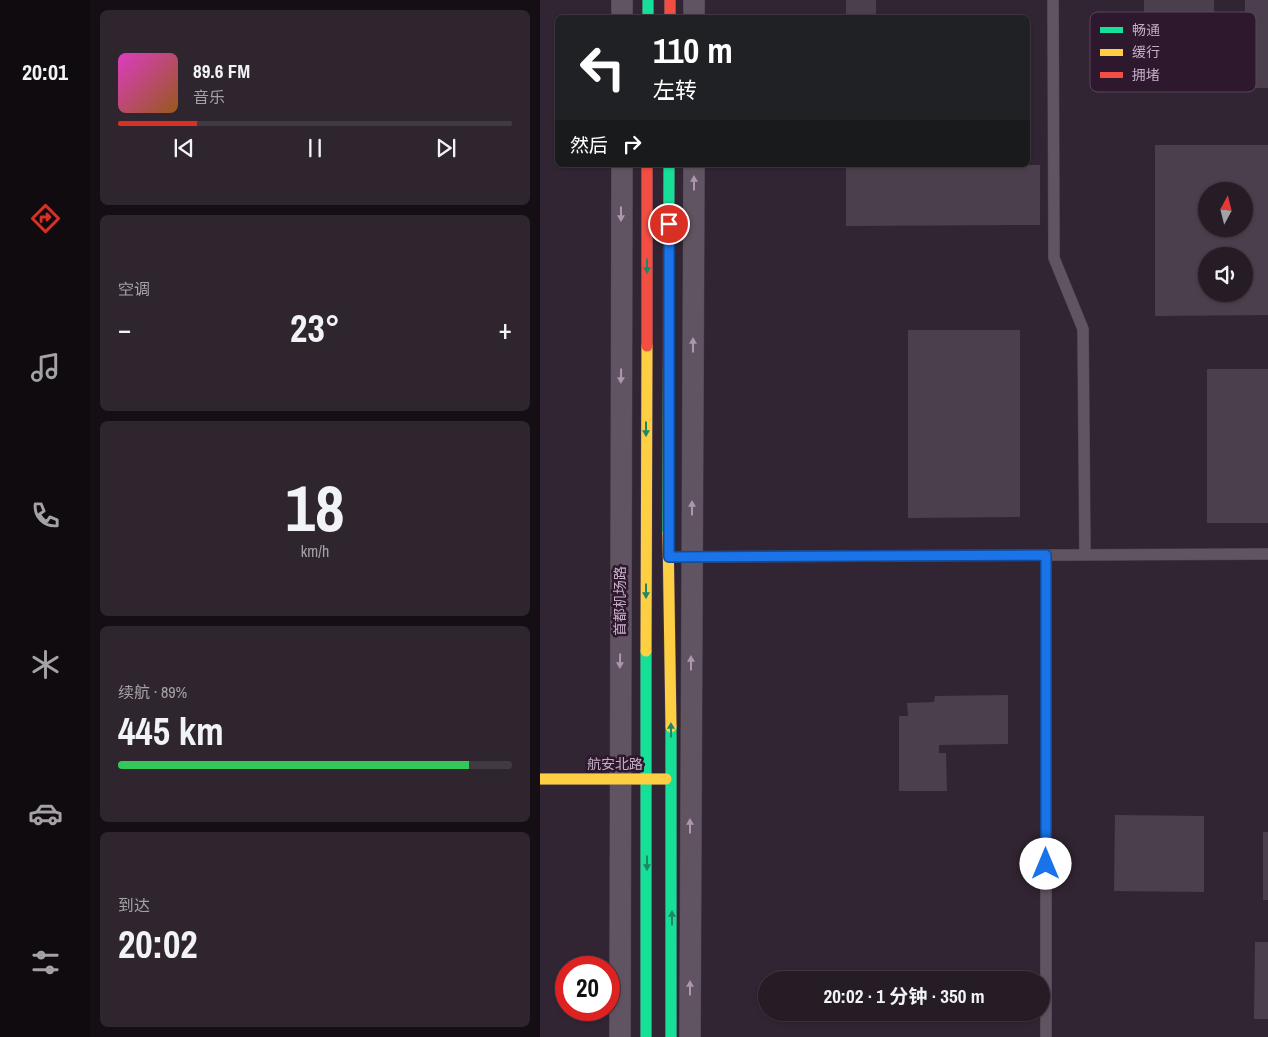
<!DOCTYPE html>
<html lang="zh">
<head>
<meta charset="utf-8">
<style>
  body { margin:0; font-family:"Archivo Narrow","Noto Sans SC",sans-serif; background:#2e252e; color:#f1f3f6; height:100vh; display:flex; flex-direction:column; font-size:19px; white-space:nowrap }
  * { box-sizing:border-box; margin:0 }
  p { font-size:16px; color:#a4a1a7 }
  .icon { flex:none; width:28px; height:28px; fill:none; stroke:currentColor; stroke-width:2; stroke-linecap:round; stroke-linejoin:round }
  .map { position:relative; flex:1; overflow:hidden }
  .panel { display:flex; flex-direction:column; gap:10px; padding:10px; background:#150f15; width:450px }
  .panel>* { flex:none }
  .hud { position:absolute; left:15px; top:15px; width:475px; height:152px; border-radius:8px; box-shadow:0 1px 4px #0004,0 0 0 1px #423a43; background:#202124; color:#fff; overflow:hidden }
  .needle { width:32px; rotate:7deg }
  .buttons { position:absolute; left:658px; top:182px; display:grid; gap:10px }
  .buttons a { display:grid; place-items:center; width:55px; height:55px; border-radius:50%; background:#261c26; box-shadow:0 1px 4px #0004,0 0 0 1px #423a43; font-size:25px }
  .speed { position:absolute; left:15px; top:956px; display:flex; gap:10px; font-size:25px; font-weight:700; text-align:center }
  .speed>* { display:grid; place-content:center; width:65px; height:65px; border-radius:50%; background:#261c26; box-shadow:0 1px 4px #0004,0 0 0 1px #423a43; line-height:1 }
  .speed .limit { border:8px solid #d22; background:#fff; color:#111 }
  .pin { position:absolute; display:grid; place-items:center; width:42px; height:42px; color:#fff; margin:-21px; border:2px solid #fff; border-radius:50%; box-shadow:0 1px 5px #0007 }
  .me { position:absolute; width:55px; margin:-28px; rotate:0deg; stroke-linejoin:round; filter:drop-shadow(0 0 4px #0008) }
  .turn { display:flex; align-items:center; gap:18px; height:105px; padding:0 15px; font-size:22px }
  .turn .icon { width:65px; height:65px; stroke-width:2.5 }
  .turn b { display:block; font-size:35px; line-height:42px }
  .then { display:flex; align-items:center; height:48px; padding:0 15px; background:#0003; gap:10px; font-size:19px }
  .big { font-size:38px; font-weight:700; line-height:1.1 }
  .panel .tile { flex:1; display:flex; flex-direction:column; justify-content:center; gap:8px; min-width:0; padding:0 18px; border-radius:8px; background:#2e252e }
  .panel .dial { align-items:center; gap:0 }
  .dial b { font-size:65px; line-height:1 }
  .song { display:flex; align-items:center; gap:15px }
  .cover { width:60px; height:60px; border-radius:8px; background:linear-gradient(135deg,hsl(310 70% 55%),hsl(30 70% 35%)) }
  .played { height:5px; border-radius:2px; background:linear-gradient(90deg,#d93025 20%,#423a43 20%) }
  .keys { display:flex; justify-content:space-around; direction:ltr }
  .heat { display:flex; justify-content:space-between; align-items:center; font-size:28px; direction:ltr }
  .charge { height:8px; border-radius:4px; background:linear-gradient(90deg,#34c759 89%,#423a43 0) }
  .trip { position:absolute; left:218px; top:971px; width:292px; height:50px; border-radius:25px; background:#261c26; box-shadow:0 1px 4px #0004,0 0 0 1px #423a43; font-weight:700; line-height:50px; text-align:center }
  main { display:flex; flex:1; min-height:0 }
  .menu { display:flex; flex-direction:column; width:90px; justify-content:space-around; align-items:center; background:#0f0b0f; color:#a4a1a7 }
  .menu .icon { width:35px; height:35px }
  .menu .selected { color:#d93025 }
  .menu b { font-size:22px; color:#f1f3f6 }
  .map>svg:first-child { display:block }
  .building { fill:#4c3f4d; fill-rule:evenodd }
  .lines { fill:none; stroke-linecap:round; stroke-linejoin:round }
  .lane-casing { stroke:#4c414c; stroke-width:12 }
  .street-casing { stroke:#4c414c; stroke-width:22 }
  .fast-casing { stroke:#4f4250; stroke-width:12 }
  .slow-casing { stroke:#4f4250; stroke-width:12 }
  .jam-casing { stroke:#4f4250; stroke-width:12 }
  .lane { stroke:#615462; stroke-width:11 }
  .street { stroke:#615462; stroke-width:21 }
  .fast { stroke:#16e098; stroke-width:11 }
  .slow { stroke:#ffcf43; stroke-width:11 }
  .jam { stroke:#f24e42; stroke-width:11 }
  .oneway { fill:#ad97ad }
  .oneway2 { fill:#208668 }
  .route-casing { stroke:#114b97; stroke-width:12 }
  .route { stroke:#1a73e8; stroke-width:9 }
  .labels { text-anchor:middle; dominant-baseline:central; stroke-width:5; stroke-linejoin:round; paint-order:stroke }
  .street-label { font-size:14px; fill:#c6adc6; stroke:#2d182e }
  .key { fill:#2d182e; stroke:#5b455c; stroke-width:1 }
  .key-label { font-size:14px; fill:#c6adc6 }
</style>
</head>
<body>
<main>
<nav class="menu">
<b>20:01</b>
<svg class="icon selected" aria-label="directions" viewBox="0 0 24 24"><path d="M12 3l9 9-9 9-9-9zM9 14v-3h6M13 9l2 2-2 2"/></svg>
<svg class="icon" aria-label="music" viewBox="0 0 24 24"><path d="M9 18V5l10-2v13"/><circle cx="6" cy="18" r="3"/><circle cx="16" cy="16" r="3"/></svg>
<svg class="icon" aria-label="phone" viewBox="0 0 24 24"><path d="M5 4h4l2 5-3 2q2 4 5 5l2-3 5 2v4C11 20 4 13 5 4z"/></svg>
<svg class="icon" aria-label="climate" viewBox="0 0 24 24"><path d="M12 3v18M4 7l16 10M4 17L20 7"/></svg>
<svg class="icon" aria-label="car" viewBox="0 0 24 24"><path d="M5 17H2v-5l4-1 3-4h7l3 4 3 1v5h-3M9 17h6M6 11h13"/><circle cx="7" cy="17" r="2"/><circle cx="17" cy="17" r="2"/></svg>
<svg class="icon" aria-label="filters" viewBox="0 0 24 24"><path d="M4 7h16M4 17h16"/><circle cx="9" cy="7" r="2"/><circle cx="15" cy="17" r="2"/></svg>
</nav>
<section class="panel">
<div class="tile">
<div class="song"><i class="cover"></i><div><b>89.6 FM</b><p>音乐</p></div></div>
<div class="played"></div>
<div class="keys"><svg class="icon" aria-label="previous" viewBox="0 0 24 24"><path d="M18 5L8 12l10 7zM5 5v14"/></svg><svg class="icon" aria-label="pause" viewBox="0 0 24 24"><path d="M8 5v14M16 5v14"/></svg><svg class="icon" aria-label="next" viewBox="0 0 24 24"><path d="M6 5l10 7-10 7zM19 5v14"/></svg></div>
</div>
<div class="tile"><p>空调</p>
<div class="heat"><a>−</a><b class="big">23°</b><a>+</a></div>
</div>
<div class="tile dial"><b>18</b><p>km/h</p></div>
<div class="tile"><p>续航 · 89%</p><b class="big">445 km</b><div class="charge"></div></div>
<div class="tile"><p>到达</p><b class="big">20:02</b></div>
</section>
<div class="map">
<svg width="728" height="1037" viewBox="0 0 728 1037">
  <rect width="100%" height="100%" fill="#322533"/>
  <path class="building" d="M 306,0 L 336,0 L 336,17 L 306,17 Z
    M 604,0 L 674,0 L 675,89 L 605,89 Z
    M 705,0 L 728,0 L 728,88 L 705,88 Z
    M 615,145 L 728,145 L 728,315 L 615,316 ZM 666,191 L 704,191 L 704,229 L 666,229 ZM 666,256 L 704,256 L 704,294 L 666,294 Z
    M 306,165 L 500,165 L 500,225 L 306,226 Z
    M 368,330 L 480,330 L 480,517 L 368,518 Z
    M 667,369 L 728,369 L 728,523 L 667,523 Z
    M 468,695 L 468,744 L 399,745 L 399,753 L 406,753 L 407,791 L 359,791 L 359,716 L 368,716 L 367,703 L 394,702 L 395,696 Z
    M 575,815 L 664,816 L 664,892 L 574,891 Z
    M 723,832 L 728,832 L 728,900 L 723,900 Z
    M 715,942 L 728,942 L 728,1019 L 714,1019 Z"/>
  <g class="lines">
    <g class="lane-casing">
      <path id="lane" d="M 513,0 L 514,258 L 543,329 L 545,555
        M 147,557 L 728,554
        M 506,1037 L 506,555"/>
    </g>
    <g class="street-casing">
      <path id="street" d="M 82,18 L 82,0
        M 154,18 L 154,0
        M 80,1037 L 82,165
        M 150,1037 L 154,165"/>
    </g>
    <g class="fast-casing">
      <path id="fast" d="M 108,0 L 108,18
        M 128,533 L 129,165
        M 131,727 L 131,1037
        M 106,1037 L 106,651"/>
    </g>
    <g class="slow-casing">
      <path id="slow" d="M 128,533 L 131,727
        M 106,651 L 107,346
        M 0,779 L 126,779"/>
    </g>
    <g class="jam-casing">
      <path id="jam" d="M 130,0 L 130,18
        M 107,346 L 107,165"/>
    </g>
    <use href="#lane" class="lane"/>
    <use href="#street" class="street"/>
    <use href="#fast" class="fast"/>
    <use href="#slow" class="slow"/>
    <use href="#jam" class="jam"/>
  </g>
  <defs><path id="oneway-solid" d="M-6-.8H1V-3.2L6.5 0L1 3.2V.8H-6Z" transform="scale(1.25)"/></defs>
  <g class="oneway">
    <use href="#oneway-solid" transform="translate(154 183) rotate(-90)"/>
    <use href="#oneway-solid" transform="translate(81 214) rotate(90)"/>
    <use href="#oneway-solid" transform="translate(153 345) rotate(-90)"/>
    <use href="#oneway-solid" transform="translate(81 376) rotate(91)"/>
    <use href="#oneway-solid" transform="translate(152 508) rotate(-90)"/>
    <use href="#oneway-solid" transform="translate(80 661) rotate(91)"/>
    <use href="#oneway-solid" transform="translate(151 663) rotate(-90)"/>
    <use href="#oneway-solid" transform="translate(150 826) rotate(-90)"/>
    <use href="#oneway-solid" transform="translate(150 988) rotate(-90)"/>
  </g>
  <g class="oneway2">
    <use href="#oneway-solid" transform="translate(107 266) rotate(90)"/>
    <use href="#oneway-solid" transform="translate(106 429) rotate(90)"/>
    <use href="#oneway-solid" transform="translate(106 591) rotate(90)"/>
    <use href="#oneway-solid" transform="translate(131 730) rotate(-91)"/>
    <use href="#oneway-solid" transform="translate(107 863) rotate(90)"/>
    <use href="#oneway-solid" transform="translate(132 918) rotate(-90)"/>
  </g>
  <g class="lines">
    <g class="route-casing">
      <path id="route" d="M 129,224 L 129,557 L 506,555 L 506,864"/>
    </g>
    <use href="#route" class="route"/>
  </g>
  <g class="labels">
    <g class="street-label">
      <text transform="translate(80 601) rotate(-90)">首都机场路</text>
      <text x="75" y="764">航安北路</text>
    </g>
  </g>
  <rect x="550" y="12" width="166" height="80" rx="8" class="key"/>
  <rect x="560" y="27" width="23" height="6" fill="#16e098"/>
  <rect x="560" y="49" width="23" height="7" fill="#ffcf43"/>
  <rect x="560" y="72" width="23" height="6" fill="#f24e42"/>
  <g class="key-label">
    <text x="592" y="35">畅通</text>
    <text x="592" y="57">缓行</text>
    <text x="592" y="80">拥堵</text>
  </g>
</svg>
<div class="buttons">
<a><svg class="needle" viewBox="-14 -14 28 28"><path d="M0-13l5 13h-10z" fill="#e53935"/><path d="M0 13l5-13h-10z" fill="#a4a1a7"/></svg></a>
<a><svg class="icon" aria-label="sound" viewBox="0 0 24 24"><path d="M4 9h4l5-4v14l-5-4H4zM17 9q2 3 0 6"/></svg></a>
</div>
<div class="speed"><div class="limit">20</div></div>
<div class="pin" style="left:129px;top:224px;background:#d93025"><svg class="icon" aria-label="arrive" viewBox="0 0 24 24"><path d="M6 21V4h12l-3 4 3 4H6"/></svg></div>
<svg class="me" style="left:506px;top:864px" viewBox="-20 -20 40 40"><circle r="19" fill="#fff"/><path d="M0-13L10 11 0 6-10 11z" fill="#1a73e8"/></svg>
<div class="trip">20:02 · 1 分钟 · 350 m</div>
<div class="hud">
<div class="turn"><svg class="icon" aria-label="left" viewBox="0 0 24 24"><path d="M17 20v-9H6M10 6l-5 5 5 5"/></svg><div><b>110 m</b>左转</div></div>
<div class="then">然后<svg class="icon" aria-label="right" viewBox="0 0 24 24"><path d="M7 20v-9h11M14 6l5 5-5 5"/></svg></div>
</div>
</div>
</main>
</body>
</html>
